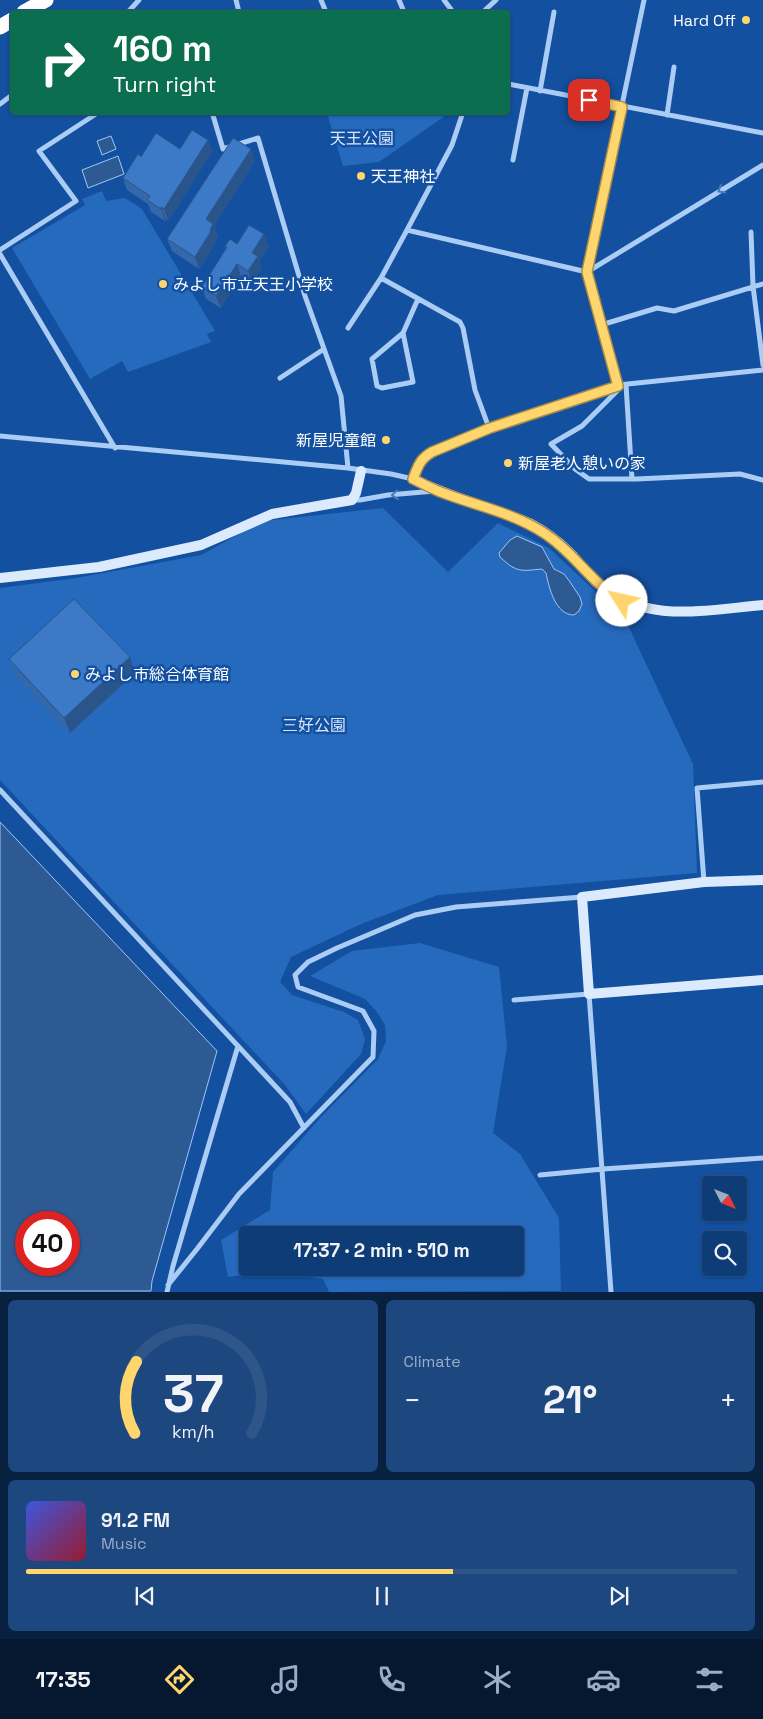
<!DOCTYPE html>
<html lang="en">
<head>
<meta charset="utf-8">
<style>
  body { margin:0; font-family:"Space Grotesk","Noto Sans JP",sans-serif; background:#1c477f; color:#f1f3f6; height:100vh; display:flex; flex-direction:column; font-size:19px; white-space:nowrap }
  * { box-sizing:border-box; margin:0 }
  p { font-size:16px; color:#9badc6 }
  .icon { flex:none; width:28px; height:28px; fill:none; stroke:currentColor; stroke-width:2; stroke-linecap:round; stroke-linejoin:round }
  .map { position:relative; height:1292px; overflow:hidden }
  .side { display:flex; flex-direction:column; gap:8px; padding:8px; background:#082141; flex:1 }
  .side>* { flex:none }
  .banner { position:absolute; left:10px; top:10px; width:500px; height:105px; border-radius:5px; box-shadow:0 1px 4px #0004,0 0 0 1px #2e5689; background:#0b6e4f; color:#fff; overflow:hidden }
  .needle { width:32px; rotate:132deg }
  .tools { position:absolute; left:702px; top:1176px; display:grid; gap:10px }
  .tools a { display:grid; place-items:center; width:45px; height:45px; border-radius:5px; background:#0e3c77; box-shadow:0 1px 4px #0004,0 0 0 1px #2e5689; font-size:25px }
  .speed { position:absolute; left:15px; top:1211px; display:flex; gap:10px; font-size:25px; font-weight:700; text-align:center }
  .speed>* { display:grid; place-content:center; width:65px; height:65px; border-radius:50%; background:#0e3c77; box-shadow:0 1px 4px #0004,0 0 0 1px #2e5689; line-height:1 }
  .speed .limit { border:8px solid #d22; background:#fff; color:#111 }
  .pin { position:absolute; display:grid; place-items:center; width:42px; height:42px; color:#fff; margin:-21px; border-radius:10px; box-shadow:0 2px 8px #0006 }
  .me { position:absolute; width:55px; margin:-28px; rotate:305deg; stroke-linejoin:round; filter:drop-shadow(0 0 4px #0008) }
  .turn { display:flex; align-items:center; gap:18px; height:105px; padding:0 20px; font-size:22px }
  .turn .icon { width:65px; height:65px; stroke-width:2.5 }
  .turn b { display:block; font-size:35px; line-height:42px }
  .big { font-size:38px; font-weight:700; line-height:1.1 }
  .side .tile { flex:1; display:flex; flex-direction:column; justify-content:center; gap:8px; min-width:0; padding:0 18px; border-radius:8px; background:#1c477f }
  .side .dial { align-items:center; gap:0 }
  .dial svg { height:130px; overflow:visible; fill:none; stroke:#2e5689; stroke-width:7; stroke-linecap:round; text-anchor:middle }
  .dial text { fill:#f1f3f6; stroke:none }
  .song { display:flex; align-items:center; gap:15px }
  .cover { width:60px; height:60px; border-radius:8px; background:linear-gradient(135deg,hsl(230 70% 55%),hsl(350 70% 35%)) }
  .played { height:5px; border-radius:2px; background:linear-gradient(90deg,#ffd56e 60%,#2e5689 60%) }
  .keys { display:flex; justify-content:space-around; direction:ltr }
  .heat { display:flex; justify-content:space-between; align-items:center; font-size:28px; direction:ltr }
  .side .tiles { flex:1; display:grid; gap:8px; grid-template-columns:1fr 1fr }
  .tile:last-child { grid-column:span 2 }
  .trip { position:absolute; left:239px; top:1226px; width:285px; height:50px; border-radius:5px; background:#0e3c77; box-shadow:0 1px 4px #0004,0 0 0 1px #2e5689; font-weight:700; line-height:50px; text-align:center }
  .menu { display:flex; height:80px; justify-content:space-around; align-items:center; background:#061830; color:#9badc6 }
  .menu .icon { width:35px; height:35px }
  .menu .active { color:#ffd56e }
  .menu b { font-size:22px; color:#f1f3f6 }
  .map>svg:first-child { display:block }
  .green { fill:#266abd; fill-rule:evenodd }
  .water { fill:#2e5a94; stroke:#9dc7f7; fill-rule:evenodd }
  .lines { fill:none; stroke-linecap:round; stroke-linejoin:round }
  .street { stroke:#abccf4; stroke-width:5 }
  .secondary { stroke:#dbeafd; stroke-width:10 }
  .highway { stroke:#fff; stroke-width:15 }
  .wall { fill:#3468aa }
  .shaded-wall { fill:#2a558b }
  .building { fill:#3c79c6; stroke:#2a558b }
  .oneway { stroke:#487bbd }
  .route-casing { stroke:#a68a48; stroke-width:12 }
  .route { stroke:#ffd56e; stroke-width:9 }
  .poi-dot { fill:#ffd56e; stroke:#13509f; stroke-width:2 }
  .labels { text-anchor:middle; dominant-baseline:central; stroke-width:5; stroke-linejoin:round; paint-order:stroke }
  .poi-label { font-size:16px; fill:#fff; stroke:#13509f; text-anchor:start }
  .park-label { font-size:16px; fill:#d4e7fe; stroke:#13509f }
</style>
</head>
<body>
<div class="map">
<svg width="763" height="1292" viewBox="0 0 763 1292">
  <rect width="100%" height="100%" fill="#13509f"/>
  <path class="green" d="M 327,113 L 327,112 L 449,113 L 379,162 L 343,166 Z
    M 102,191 L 106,201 L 125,198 L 142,209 L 215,331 L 207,334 L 211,342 L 128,372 L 122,361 L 90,379 L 12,248 L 85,205 L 82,199 Z
    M 383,508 L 448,572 L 498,523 L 549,548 L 625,619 L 693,764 L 697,873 L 438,895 L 361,924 L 291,957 L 280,982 L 292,995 L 344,1012 L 358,1020 L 365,1039 L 361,1054 L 306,1114 L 285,1085 L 0,780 L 0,588 L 76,578 L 201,555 L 263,521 Z
    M 420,943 L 499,967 L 507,1046 L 493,1133 L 520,1154 L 559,1218 L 561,1291 L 329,1292 L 323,1279 L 270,1271 L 228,1277 L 221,1240 L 270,1210 L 273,1172 L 320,1118 L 378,1059 L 386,1041 L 385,1025 L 377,1012 L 365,999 L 310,976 L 352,951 ZM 248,1235 L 515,1235 L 515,1268 L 248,1268 Z"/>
  <path class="water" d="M 111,136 L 116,149 L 102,155 L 97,141 Z
    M 118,156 L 124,174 L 88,188 L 82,170 Z
    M 517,536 L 542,547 L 554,569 L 564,574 L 570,582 L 580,597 L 582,604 L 579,611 L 574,615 C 555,615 549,587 546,573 L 542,569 C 521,571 517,573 500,557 L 499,553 L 510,540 Z
    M 0,822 L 217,1051 L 152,1281 L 151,1291 L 0,1291 ZM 69,1222 L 69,1265 L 26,1265 L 26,1222 Z"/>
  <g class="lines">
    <path class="street" d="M 236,0 L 239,12
      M 321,0 L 326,12
      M 399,0 L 404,12
      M 444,0 L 453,12
      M 128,12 L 139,0
      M 483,12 L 496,0
      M 508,84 L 763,133
      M 540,91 L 554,12
      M 0,104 L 12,95
      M 212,112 L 223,149 L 258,138 L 305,296 L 341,396 L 348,468
      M 667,115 L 674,67
      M 513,160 L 527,88
      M 407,230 L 587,272 L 763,165
      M 751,232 L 753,286 L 763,365
      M 0,250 L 76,201 L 39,151 L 99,112
      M 0,254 L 115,448
      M 381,278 L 460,322 L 463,328 L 475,390 L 489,428
      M 601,325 L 657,308 L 674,311 L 763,284
      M 348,328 L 381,278 L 407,230 L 452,145 L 463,112
      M 403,333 L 413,382 L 382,388 L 377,386 L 372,359 L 403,333 L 418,299
      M 280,378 L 324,349
      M 618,385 L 587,272 L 644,0
      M 623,385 L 582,426 L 551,444 L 575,469 L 589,479 L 637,479 L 740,474 L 763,480
      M 626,385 L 632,479
      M 0,436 L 348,468 L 391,474 L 413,479 C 418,466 420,459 432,452 L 489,428 L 618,385 L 763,370
      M 352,500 L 360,500 L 388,495 L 435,491
      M 0,790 L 290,1102 L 304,1128
      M 704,882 L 697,788 L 763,782
      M 514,1000 L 589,994 L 611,1292
      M 540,1175 L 603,1169 L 763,1158
      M 168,1285 L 197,1249 L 239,1194 L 373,1057 L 374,1031 L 363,1011 L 298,987 L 295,975 L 308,962 L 337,948 L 415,915 L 456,907 L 582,897
      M 167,1292 L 173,1266 L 238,1046"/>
    <path class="secondary" d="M 413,479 C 438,491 462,499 488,508 C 502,513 517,517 531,524 C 544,531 557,540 568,551 C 578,560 585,572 596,582 C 643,625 705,610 763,605
      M 0,578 L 99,567 L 201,545 L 272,514 L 352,500 L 356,493 L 361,471
      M 763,880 L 704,882 L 582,897 L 589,994 L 763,980"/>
    <path class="highway" d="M 24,12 L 46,0
      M 0,27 L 12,20"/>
  </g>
  <path class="wall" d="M 208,140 L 212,152 L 168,221 L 166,219 L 165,221 L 151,212 L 148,204 L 127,190 L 123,178 L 141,157 L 180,149 Z
    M 255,161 L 214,225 L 218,236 L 215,240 L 216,243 L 199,269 L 172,251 L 167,239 Z
    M 237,244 L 269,246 L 259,261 L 262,268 L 252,283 L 241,276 L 221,308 L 206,299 L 202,287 L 226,249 L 225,246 Z
    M 9,659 L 135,673 L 70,733 L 15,675 Z"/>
  <path class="shaded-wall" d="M 208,140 L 212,152 L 168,221 L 164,209 Z
    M 251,149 L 255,161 L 214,225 L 218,236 L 215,240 L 216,243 L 199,269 L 195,257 L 206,219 Z
    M 161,207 L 166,219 L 165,221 L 161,209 Z
    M 264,234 L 269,246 L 259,261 L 262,268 L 252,283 L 248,271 L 252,253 Z
    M 237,264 L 241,276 L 221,308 L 216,296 Z
    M 130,657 L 135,673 L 70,733 L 64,718 Z"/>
  <path class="building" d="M 192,130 L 208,140 L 164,209 L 161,207 L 161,209 L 147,200 L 150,196 L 123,178 L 138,154 L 141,157 L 156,133 L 180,149 Z
    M 233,138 L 251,149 L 206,219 L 213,224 L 210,230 L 211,231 L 195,257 L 167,239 Z
    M 249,225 L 264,234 L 252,253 L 258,256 L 248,271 L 237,264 L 216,296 L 202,287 L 227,247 L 225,246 L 230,239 L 237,244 Z
    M 74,599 L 130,657 L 64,718 L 9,659 Z"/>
  <defs><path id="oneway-chevron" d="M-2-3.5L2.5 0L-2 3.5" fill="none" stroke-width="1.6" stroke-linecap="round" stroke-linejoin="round" transform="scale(1.25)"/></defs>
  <g class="oneway">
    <use href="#oneway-chevron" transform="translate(721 190) rotate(149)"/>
    <use href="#oneway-chevron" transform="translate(395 495) rotate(174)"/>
  </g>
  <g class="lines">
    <g class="route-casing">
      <path id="route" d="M 589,100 L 622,107 L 587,272 L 618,386 L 490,428 L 432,452 C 420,459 418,466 413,479 C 421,483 429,487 438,491 C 473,505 512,512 544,533 C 574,552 590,582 622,601"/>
    </g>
    <use href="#route" class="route"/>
  </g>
  <g class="poi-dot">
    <circle cx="746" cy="20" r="5"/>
    <circle cx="361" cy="176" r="5"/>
    <circle cx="163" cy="284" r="5"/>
    <circle cx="386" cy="440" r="5"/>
    <circle cx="508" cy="463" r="5"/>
    <circle cx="75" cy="674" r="5"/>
  </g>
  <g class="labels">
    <g class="poi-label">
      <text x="736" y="20" text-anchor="end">Hard Off</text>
      <text x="371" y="176">天王神社</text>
      <text x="173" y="284">みよし市立天王小学校</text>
      <text x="376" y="440" text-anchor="end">新屋児童館</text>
      <text x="518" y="463">新屋老人憩いの家</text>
      <text x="85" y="674">みよし市総合体育館</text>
    </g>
    <g class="park-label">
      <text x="362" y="138">天王公園</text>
      <text x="314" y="725">三好公園</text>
    </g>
  </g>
</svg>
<div class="tools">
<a><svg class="needle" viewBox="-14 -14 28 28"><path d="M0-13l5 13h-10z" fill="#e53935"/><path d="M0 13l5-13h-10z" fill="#9badc6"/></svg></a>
<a><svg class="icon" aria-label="search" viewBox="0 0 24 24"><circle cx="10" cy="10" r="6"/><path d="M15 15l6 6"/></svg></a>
</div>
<div class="speed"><div class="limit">40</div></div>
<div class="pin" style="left:589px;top:100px;background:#d93025"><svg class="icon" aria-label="arrive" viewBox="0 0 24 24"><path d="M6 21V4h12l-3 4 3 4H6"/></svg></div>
<svg class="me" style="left:622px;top:601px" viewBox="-20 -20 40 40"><circle r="19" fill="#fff"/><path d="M0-13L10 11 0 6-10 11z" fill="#ffd56e"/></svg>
<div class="trip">17:37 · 2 min · 510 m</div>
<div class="banner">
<div class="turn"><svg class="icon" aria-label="right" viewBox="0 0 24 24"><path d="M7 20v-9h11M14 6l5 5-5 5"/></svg><div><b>160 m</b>Turn right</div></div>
</div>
</div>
<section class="side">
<div class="tiles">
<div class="tile dial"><svg viewBox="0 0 100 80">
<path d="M14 69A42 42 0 1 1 86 69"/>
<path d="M14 69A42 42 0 0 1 15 25" stroke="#ffd56e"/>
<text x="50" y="56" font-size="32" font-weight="700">37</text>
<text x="50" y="72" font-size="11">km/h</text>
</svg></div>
<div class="tile"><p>Climate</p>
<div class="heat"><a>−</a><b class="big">21°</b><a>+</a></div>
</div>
<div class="tile">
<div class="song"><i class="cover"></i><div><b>91.2 FM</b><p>Music</p></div></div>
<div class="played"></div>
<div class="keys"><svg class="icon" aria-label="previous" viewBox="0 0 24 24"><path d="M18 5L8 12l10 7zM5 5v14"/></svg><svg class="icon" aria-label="pause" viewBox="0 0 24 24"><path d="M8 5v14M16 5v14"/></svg><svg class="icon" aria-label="next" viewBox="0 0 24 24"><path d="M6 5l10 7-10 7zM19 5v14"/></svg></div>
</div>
</div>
</section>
<nav class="menu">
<b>17:35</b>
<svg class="icon active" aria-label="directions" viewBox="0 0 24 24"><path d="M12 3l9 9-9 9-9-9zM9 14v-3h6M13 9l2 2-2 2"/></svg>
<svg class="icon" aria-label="music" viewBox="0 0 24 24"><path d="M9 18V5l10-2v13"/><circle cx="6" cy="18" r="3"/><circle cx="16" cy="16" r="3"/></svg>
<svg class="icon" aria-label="phone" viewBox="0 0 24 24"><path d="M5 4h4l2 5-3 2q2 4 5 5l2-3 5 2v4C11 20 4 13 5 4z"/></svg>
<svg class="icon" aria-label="climate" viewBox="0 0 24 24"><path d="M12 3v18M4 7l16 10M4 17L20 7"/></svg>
<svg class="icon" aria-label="car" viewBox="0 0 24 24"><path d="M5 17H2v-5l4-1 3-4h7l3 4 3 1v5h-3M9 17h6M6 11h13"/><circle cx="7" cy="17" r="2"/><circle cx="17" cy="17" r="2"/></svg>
<svg class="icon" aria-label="filters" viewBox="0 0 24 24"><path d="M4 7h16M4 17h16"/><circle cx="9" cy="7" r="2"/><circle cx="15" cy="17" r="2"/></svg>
</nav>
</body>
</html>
